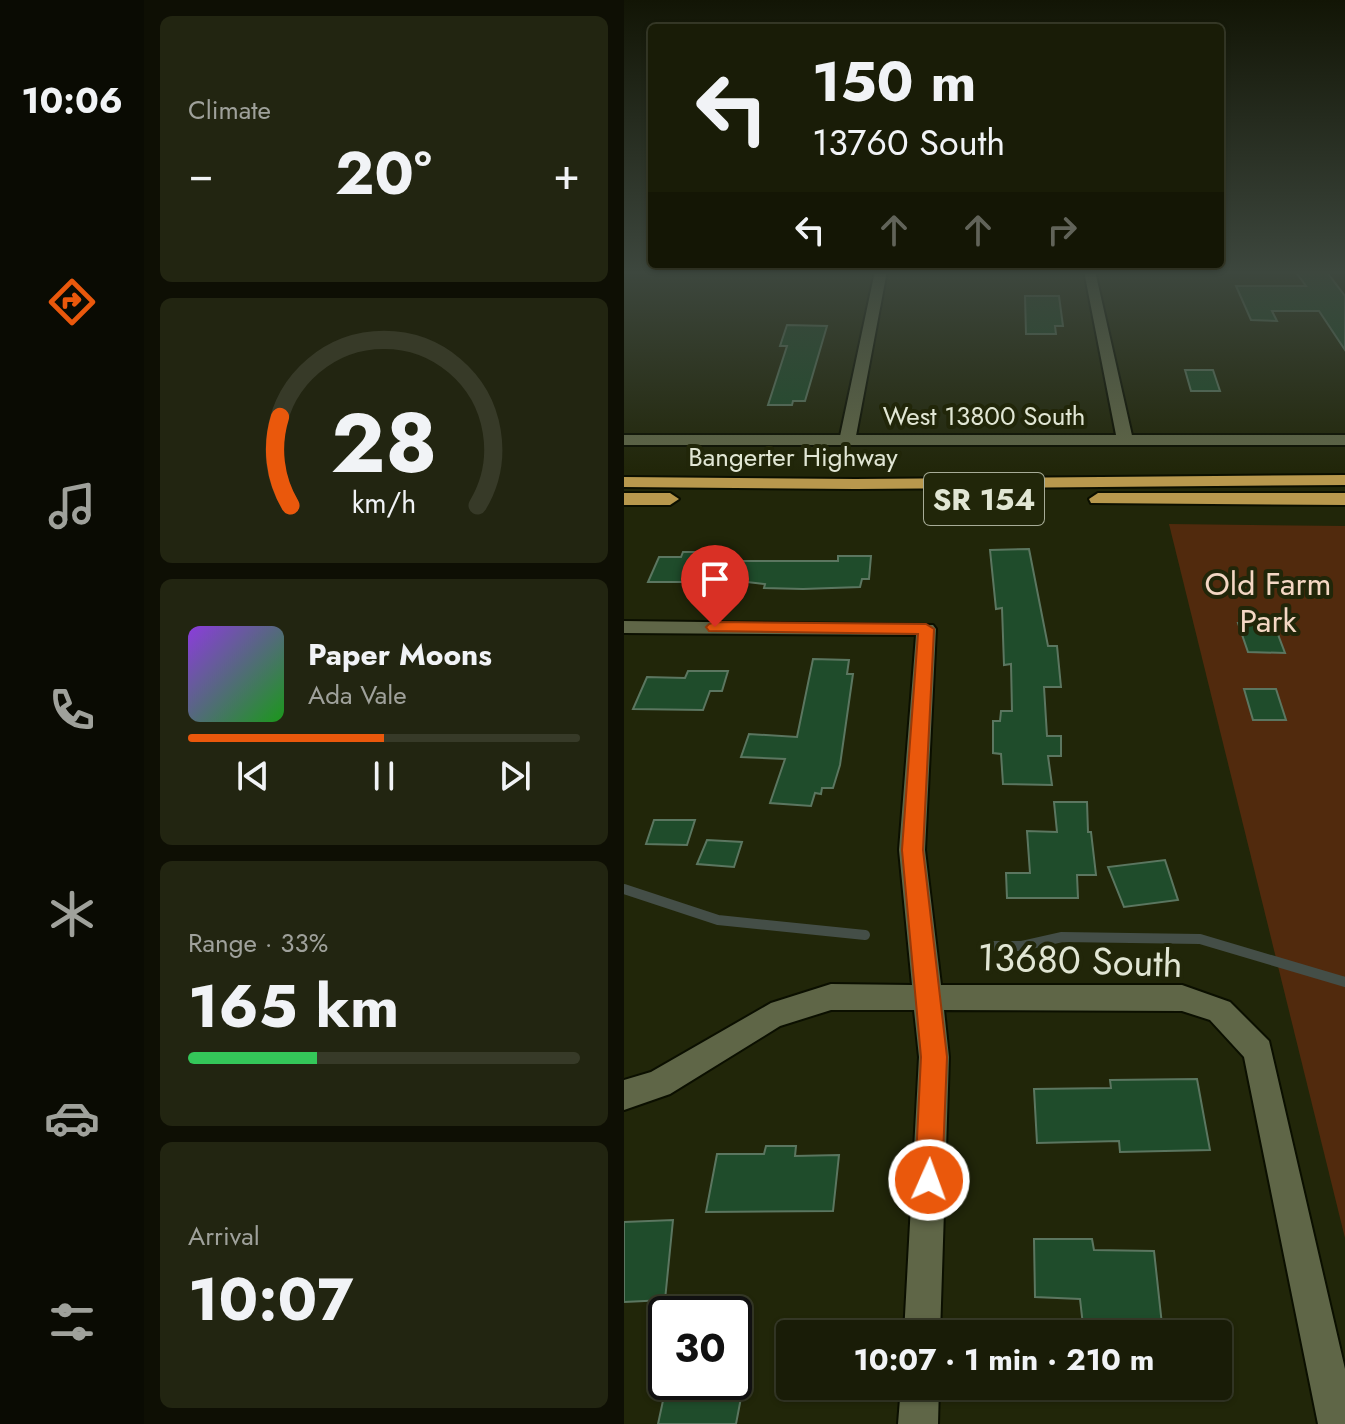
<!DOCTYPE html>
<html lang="en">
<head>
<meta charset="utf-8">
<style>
  body { margin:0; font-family:Jost,sans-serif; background:#222511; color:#f1f3f6; height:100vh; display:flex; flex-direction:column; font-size:30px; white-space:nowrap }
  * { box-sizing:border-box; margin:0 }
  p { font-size:26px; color:#9fa19b }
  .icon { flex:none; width:44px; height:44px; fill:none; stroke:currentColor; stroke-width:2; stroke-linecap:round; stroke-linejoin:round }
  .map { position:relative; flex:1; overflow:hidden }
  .side { display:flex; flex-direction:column; gap:16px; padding:16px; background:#0e0f04; width:480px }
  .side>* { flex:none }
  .guide { position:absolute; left:24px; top:24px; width:576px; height:244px; border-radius:8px; box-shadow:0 2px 6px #0004,0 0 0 2px #373a28; background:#191c07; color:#f1f3f6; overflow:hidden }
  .speed { position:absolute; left:24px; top:1296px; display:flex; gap:16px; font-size:40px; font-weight:700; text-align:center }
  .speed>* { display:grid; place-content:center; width:104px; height:104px; border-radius:50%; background:#191c07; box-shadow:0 2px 6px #0004,0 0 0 2px #373a28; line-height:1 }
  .speed .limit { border:4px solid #111; border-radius:12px; background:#fff; color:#111 }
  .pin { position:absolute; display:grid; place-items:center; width:68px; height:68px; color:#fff; margin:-82px -34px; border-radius:50% 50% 50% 0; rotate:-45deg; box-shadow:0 0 8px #0007 }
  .pin .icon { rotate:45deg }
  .me { position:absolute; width:88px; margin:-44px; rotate:2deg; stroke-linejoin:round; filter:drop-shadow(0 0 6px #0008) }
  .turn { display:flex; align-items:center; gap:28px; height:168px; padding:0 32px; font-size:36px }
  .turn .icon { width:104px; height:104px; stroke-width:2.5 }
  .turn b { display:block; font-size:56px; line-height:68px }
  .lanes { display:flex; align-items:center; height:76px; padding:0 32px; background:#0003; justify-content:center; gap:40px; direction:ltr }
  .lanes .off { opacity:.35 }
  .big { font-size:60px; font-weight:700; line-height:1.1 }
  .side .tile { flex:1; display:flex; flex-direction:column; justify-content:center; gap:12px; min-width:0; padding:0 28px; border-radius:12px; background:#222511 }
  .side .dial { align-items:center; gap:0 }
  .dial svg { height:208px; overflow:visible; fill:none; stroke:#373a28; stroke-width:7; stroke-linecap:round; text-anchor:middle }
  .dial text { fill:#f1f3f6; stroke:none }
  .song { display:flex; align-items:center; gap:24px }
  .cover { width:96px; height:96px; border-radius:12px; background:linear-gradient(135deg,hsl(270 70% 55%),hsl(120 70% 35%)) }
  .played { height:8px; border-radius:4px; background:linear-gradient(90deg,#ea580c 50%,#373a28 50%) }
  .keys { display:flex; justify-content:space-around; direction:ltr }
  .heat { display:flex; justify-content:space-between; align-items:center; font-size:44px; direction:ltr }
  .charge { height:12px; border-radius:6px; background:linear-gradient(90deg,#34c759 33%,#373a28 0) }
  .trip { position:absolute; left:152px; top:1320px; width:456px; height:80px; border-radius:8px; background:#191c07; box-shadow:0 2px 6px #0004,0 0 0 2px #373a28; font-weight:700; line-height:80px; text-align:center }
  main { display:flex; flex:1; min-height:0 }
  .menu { display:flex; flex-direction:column; width:144px; justify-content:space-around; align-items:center; background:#0a0b03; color:#9fa19b }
  .menu .icon { width:56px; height:56px }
  .menu .current { color:#ea580c }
  .menu b { font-size:36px; color:#f1f3f6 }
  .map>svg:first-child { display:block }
  .green { fill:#512a0d }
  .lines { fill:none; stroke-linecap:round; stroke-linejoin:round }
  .stream { stroke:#444e47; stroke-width:10 }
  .building { fill:#1f4c2b; stroke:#5b7660; stroke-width:2 }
  .minor-casing { stroke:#0b0f00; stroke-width:4 }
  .tertiary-casing { stroke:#0b0f00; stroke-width:4 }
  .motorway-casing { stroke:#0b0f00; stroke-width:4 }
  .minor { fill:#5f6647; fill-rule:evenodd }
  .tertiary { fill:#5f6647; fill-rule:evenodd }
  .motorway { fill:#b8984d; fill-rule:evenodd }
  .route { fill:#ea580c; stroke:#983908; stroke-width:2 }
  .labels { text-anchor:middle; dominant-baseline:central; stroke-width:8; stroke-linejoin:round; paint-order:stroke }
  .far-street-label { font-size:26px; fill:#e1e6d4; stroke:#212609 }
  .shield { fill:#212609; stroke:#a7ac97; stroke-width:2 }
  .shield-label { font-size:30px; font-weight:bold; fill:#e1e6d4 }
  .park-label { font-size:32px; fill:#f4d7c4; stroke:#212609 }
  .near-street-label { font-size:38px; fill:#e1e6d4; stroke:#212609 }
</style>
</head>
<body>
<main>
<nav class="menu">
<b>10:06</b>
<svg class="icon current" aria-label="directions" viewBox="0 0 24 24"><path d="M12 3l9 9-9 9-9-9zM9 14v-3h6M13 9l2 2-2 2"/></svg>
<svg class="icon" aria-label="music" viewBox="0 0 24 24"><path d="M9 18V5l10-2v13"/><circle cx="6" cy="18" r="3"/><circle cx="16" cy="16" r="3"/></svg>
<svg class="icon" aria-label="phone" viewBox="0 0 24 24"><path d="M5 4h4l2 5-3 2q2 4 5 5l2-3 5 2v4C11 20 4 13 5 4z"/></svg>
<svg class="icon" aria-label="climate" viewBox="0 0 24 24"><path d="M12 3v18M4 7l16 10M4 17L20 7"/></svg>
<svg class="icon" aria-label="car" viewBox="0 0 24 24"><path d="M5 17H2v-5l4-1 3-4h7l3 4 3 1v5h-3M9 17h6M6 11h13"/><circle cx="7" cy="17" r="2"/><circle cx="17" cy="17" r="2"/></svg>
<svg class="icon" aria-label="filters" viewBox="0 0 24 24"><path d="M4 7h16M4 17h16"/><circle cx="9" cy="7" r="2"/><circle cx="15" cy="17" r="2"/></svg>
</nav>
<section class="side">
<div class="tile"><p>Climate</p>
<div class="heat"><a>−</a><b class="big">20°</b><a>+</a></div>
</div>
<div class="tile dial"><svg viewBox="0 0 100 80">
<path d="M14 69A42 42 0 1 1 86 69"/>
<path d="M14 69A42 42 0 0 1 10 35" stroke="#ea580c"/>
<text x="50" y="56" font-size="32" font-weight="700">28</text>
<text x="50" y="72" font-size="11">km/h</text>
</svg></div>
<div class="tile">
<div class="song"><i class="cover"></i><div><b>Paper Moons</b><p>Ada Vale</p></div></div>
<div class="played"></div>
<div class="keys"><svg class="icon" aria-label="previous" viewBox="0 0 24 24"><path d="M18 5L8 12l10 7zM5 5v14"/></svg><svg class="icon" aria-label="pause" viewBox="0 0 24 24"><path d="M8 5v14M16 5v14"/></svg><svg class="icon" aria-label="next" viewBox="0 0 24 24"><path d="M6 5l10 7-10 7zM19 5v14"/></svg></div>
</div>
<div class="tile"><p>Range · 33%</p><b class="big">165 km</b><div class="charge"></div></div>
<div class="tile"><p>Arrival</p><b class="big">10:07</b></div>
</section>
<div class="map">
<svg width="721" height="1424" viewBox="0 0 721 1424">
  <rect width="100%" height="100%" fill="#212609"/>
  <path class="green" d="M 545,524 L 721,526 L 721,1238 Z"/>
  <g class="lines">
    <path class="stream" d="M 0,889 L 94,920 L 241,935
      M 360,946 L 398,946 L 438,937 L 576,939 L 721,982"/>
  </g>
  <path class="building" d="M 671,271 L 702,271 L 721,296 L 721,350 L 695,311 L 648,311 L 653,321 L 627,320 L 612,286 L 682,286 Z
    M 401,296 L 435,296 L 439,326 L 431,326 L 432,334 L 402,334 Z
    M 163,325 L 203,326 L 181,401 L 169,401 L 168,405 L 144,405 L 163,346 L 156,346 Z
    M 561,370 L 589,370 L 596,391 L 567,391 Z
    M 405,549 L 424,646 L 433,646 L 437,687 L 420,687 L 423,736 L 437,736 L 437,756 L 424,756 L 428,785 L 379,784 L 377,754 L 369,753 L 369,721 L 376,721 L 377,711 L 388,711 L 387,664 L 380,665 L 378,608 L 372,609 L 366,550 Z
    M 59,552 L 86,552 L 83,561 L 214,561 L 214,556 L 247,556 L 245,579 L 238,579 L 236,587 L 179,589 L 140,588 L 141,584 L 123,582 L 24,582 L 35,557 L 57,557 Z
    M 614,623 L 650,624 L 661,653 L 624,652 Z
    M 189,659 L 225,660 L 223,674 L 229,674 L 216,765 L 209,788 L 198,788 L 197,794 L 191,793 L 187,806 L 146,803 L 161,759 L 117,757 L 125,734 L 173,737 Z
    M 64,671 L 104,671 L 98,691 L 86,691 L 79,710 L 9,709 L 23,677 L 61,678 Z
    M 620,689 L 652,689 L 662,720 L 629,720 Z
    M 430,802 L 463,802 L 464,832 L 467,832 L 472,875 L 453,875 L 454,898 L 383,898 L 382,873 L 406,873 L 403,831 L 433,832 Z
    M 30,820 L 71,820 L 63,845 L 22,844 Z
    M 83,840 L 118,842 L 110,867 L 73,864 Z
    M 541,860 L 554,900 L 500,907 L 484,867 Z
    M 573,1079 L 586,1150 L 496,1152 L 495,1141 L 413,1143 L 410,1089 L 487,1088 L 486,1080 Z
    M 142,1146 L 172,1146 L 171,1156 L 215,1155 L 209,1211 L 82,1212 L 93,1154 L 140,1154 Z
    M 49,1220 L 41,1300 L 0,1302 L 0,1222 Z
    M 410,1239 L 468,1239 L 470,1250 L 530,1251 L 539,1334 L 460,1334 L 456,1299 L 411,1297 Z
    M 43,1382 L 120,1382 L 112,1424 L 34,1424 Z"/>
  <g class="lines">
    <g class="minor-casing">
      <path id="minor" d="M 251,271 L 263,271 L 231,441 L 223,446 L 215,441 Z
        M 460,271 L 471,271 L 509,440 L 506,443 L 501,445 L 493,440 Z
        M 0,621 L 309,625 L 312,629 L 301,850 L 317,985 L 558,985 L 606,1002 L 645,1041 L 721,1369 L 721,1424 L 694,1424 L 620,1057 L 586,1020 L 558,1011 L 320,1010 L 325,1057 L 316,1334 L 280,1334 L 295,1057 L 290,1010 L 207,1010 L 156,1026 L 46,1094 L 0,1110 L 0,1080 L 27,1072 L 147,1003 L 207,984 L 288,985 L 275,850 L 292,635 L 0,633 Z
        M 277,1386 L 315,1386 L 314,1424 L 274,1424 Z"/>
    </g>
    <g class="tertiary-casing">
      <path id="tertiary" d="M 0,435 L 721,435 L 721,445 L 0,445 Z"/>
    </g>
    <g class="motorway-casing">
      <path id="motorway" d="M 721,475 L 721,485 L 231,489 L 0,487 L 0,477 L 231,479 Z
        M 0,493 L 46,493 L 55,499 L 46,505 L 0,505 Z
        M 474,493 L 721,493 L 721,505 L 467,503 L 465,499 Z"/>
    </g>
    <use href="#minor" class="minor"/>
    <use href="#tertiary" class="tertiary"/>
    <use href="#motorway" class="motorway"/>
  </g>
  <linearGradient id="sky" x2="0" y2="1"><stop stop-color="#121505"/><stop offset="0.58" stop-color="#3d473e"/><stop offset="1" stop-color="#3d473e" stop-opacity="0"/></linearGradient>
  <rect width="721" height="470" fill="url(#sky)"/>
  <path class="route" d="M 91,622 L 302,624 L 310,629 L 299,850 L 323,1057 L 318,1180 L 314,1190 L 305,1194 L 295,1190 L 291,1180 L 297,1057 L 278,850 L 294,634 L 85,631 L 82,627 L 85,624 Z"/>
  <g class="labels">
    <g class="far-street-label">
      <text x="360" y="416">West 13800 South</text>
      <text x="169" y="457">Bangerter Highway</text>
    </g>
    <rect class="shield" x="300" y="473" width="120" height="52" rx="6"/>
    <g class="shield-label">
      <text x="360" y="499">SR 154</text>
    </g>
    <g class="park-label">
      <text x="644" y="584">Old Farm<tspan x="644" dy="37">Park</tspan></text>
    </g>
    <g class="near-street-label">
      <text transform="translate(456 960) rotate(2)">13680 South</text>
    </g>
  </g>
</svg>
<div class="speed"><div class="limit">30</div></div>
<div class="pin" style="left:91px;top:627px;background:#d93025"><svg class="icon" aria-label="arrive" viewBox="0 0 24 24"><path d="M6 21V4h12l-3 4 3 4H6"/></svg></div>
<svg class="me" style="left:305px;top:1180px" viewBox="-20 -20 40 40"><circle r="17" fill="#ea580c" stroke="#fff" stroke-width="3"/><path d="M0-11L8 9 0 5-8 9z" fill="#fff"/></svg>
<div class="trip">10:07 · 1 min · 210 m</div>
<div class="guide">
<div class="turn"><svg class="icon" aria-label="left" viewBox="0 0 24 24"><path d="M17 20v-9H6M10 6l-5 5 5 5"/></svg><div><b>150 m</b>13760 South</div></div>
<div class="lanes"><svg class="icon" aria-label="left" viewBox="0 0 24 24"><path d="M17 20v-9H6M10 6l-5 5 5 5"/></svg><svg class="icon off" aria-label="ahead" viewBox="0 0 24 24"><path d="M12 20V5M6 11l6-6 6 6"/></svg><svg class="icon off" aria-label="ahead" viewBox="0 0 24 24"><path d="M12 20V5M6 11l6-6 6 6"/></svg><svg class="icon off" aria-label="right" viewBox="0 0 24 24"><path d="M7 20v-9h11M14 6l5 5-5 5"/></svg></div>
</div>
</div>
</main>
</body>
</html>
